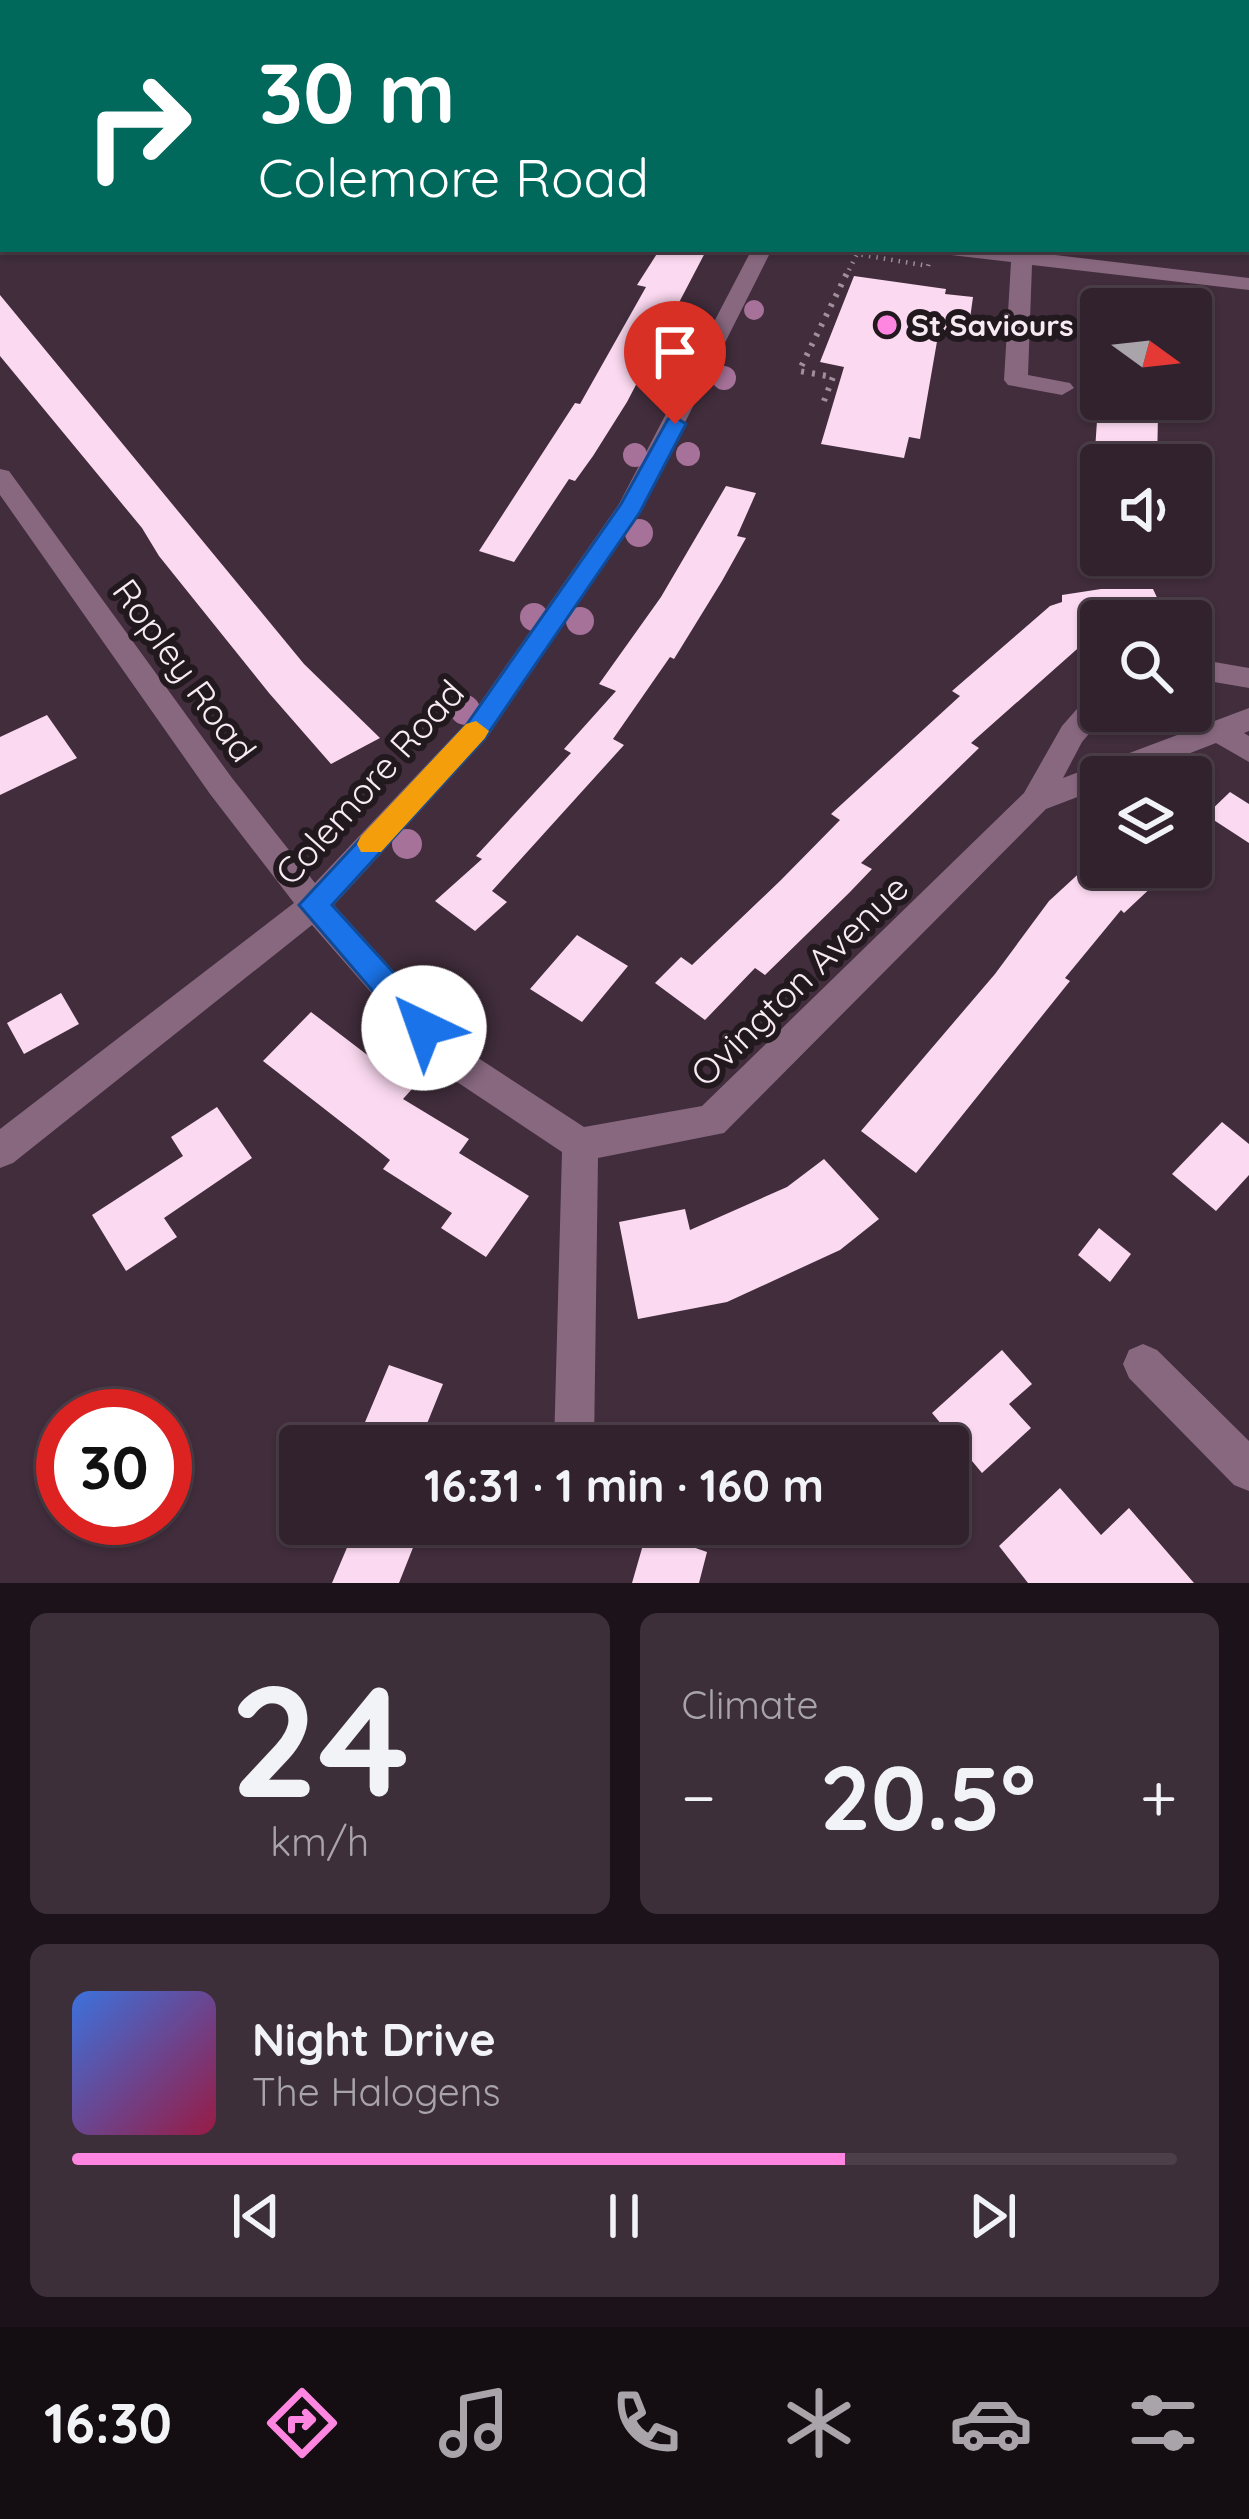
<!DOCTYPE html>
<html lang="en">
<head>
<meta charset="utf-8">
<style>
  body { margin:0; font-family:Quicksand,sans-serif; background:#3d2f39; color:#f1f3f6; height:100vh; display:flex; flex-direction:column; font-size:45px; white-space:nowrap }
  * { box-sizing:border-box; margin:0 }
  p { font-size:39px; color:#a8a4aa }
  .icon { flex:none; width:66px; height:66px; fill:none; stroke:currentColor; stroke-width:2; stroke-linecap:round; stroke-linejoin:round }
  .map { position:relative; height:1583px; overflow:hidden }
  .side { display:flex; flex-direction:column; gap:30px; padding:30px; background:#1b1319; flex:1 }
  .side>* { flex:none }
  .guide { position:absolute; left:0px; top:0px; width:1251px; height:252px; box-shadow:0 3px 9px #0004,0 0 0 3px #4c3f49; background:#00695c; color:#fff; overflow:hidden }
  .needle { width:78px; rotate:105deg }
  .controls { position:absolute; left:1080px; top:288px; display:grid; gap:24px }
  .controls a { display:grid; place-items:center; width:132px; height:132px; border-radius:12px; background:#31222d; box-shadow:0 3px 9px #0004,0 0 0 3px #4c3f49; font-size:60px }
  .speed { position:absolute; left:36px; top:1389px; display:flex; gap:24px; font-size:60px; font-weight:700; text-align:center }
  .speed>* { display:grid; place-content:center; width:156px; height:156px; border-radius:50%; background:#31222d; box-shadow:0 3px 9px #0004,0 0 0 3px #4c3f49; line-height:1 }
  .speed .limit { border:18px solid #d22; background:#fff; color:#111 }
  .pin { position:absolute; display:grid; place-items:center; width:102px; height:102px; color:#fff; margin:-123px -51px; border-radius:50% 50% 50% 0; rotate:-45deg; box-shadow:0 0 12px #0007 }
  .pin .icon { rotate:45deg }
  .me { position:absolute; width:132px; margin:-66px; rotate:318deg; stroke-linejoin:round; filter:drop-shadow(0 0 9px #0008) }
  .turn { display:flex; align-items:center; gap:42px; height:252px; padding:0 60px; font-size:54px }
  .turn .icon { width:156px; height:156px; stroke-width:2.5 }
  .turn b { display:block; font-size:84px; line-height:102px }
  .big { font-size:90px; font-weight:800; line-height:1.1 }
  .side .widget { flex:1; display:flex; flex-direction:column; justify-content:center; gap:18px; min-width:0; padding:0 42px; border-radius:18px; background:#3d2f39 }
  .side .dial { align-items:center; gap:0 }
  .dial b { font-size:156px; line-height:1 }
  .song { display:flex; align-items:center; gap:36px }
  .cover { width:144px; height:144px; border-radius:18px; background:linear-gradient(135deg,hsl(220 70% 55%),hsl(340 70% 35%)) }
  .played { height:12px; border-radius:6px; background:linear-gradient(90deg,#fe86e1 70%,#4c3f49 70%) }
  .keys { display:flex; justify-content:space-around; direction:ltr }
  .heat { display:flex; justify-content:space-between; align-items:center; font-size:66px; direction:ltr }
  .side .tiles { flex:1; display:grid; gap:30px; grid-template-columns:1fr 1fr }
  .widget:last-child { grid-column:span 2 }
  .trip { position:absolute; left:279px; top:1425px; width:690px; height:120px; border-radius:12px; background:#31222d; box-shadow:0 3px 9px #0004,0 0 0 3px #4c3f49; font-weight:800; line-height:120px; text-align:center }
  .dock { display:flex; height:192px; justify-content:space-around; align-items:center; background:#140e12; color:#a8a4aa }
  .dock .icon { width:84px; height:84px }
  .dock .active { color:#fe86e1 }
  .dock b { font-size:54px; color:#f1f3f6 }
  .map>svg:first-child { display:block }
  .building { fill:#fbd9f0 }
  .lines { fill:none; stroke-linecap:round; stroke-linejoin:round }
  .path-far1 { stroke:#a1909c; stroke-width:4.5; stroke-dasharray:1.5 6; stroke-linecap:butt }
  .path { stroke:#a1909c; stroke-width:6; stroke-dasharray:3 8; stroke-linecap:butt }
  .street { fill:#88687f; fill-rule:evenodd }
  .tree { fill:#a77299 }
  .route { fill:#1a73e8; stroke:#114b97; stroke-width:3 }
  .slow { fill:#f59e0b }
  .poi-dot { fill:#fe86e1; stroke:#22191f; stroke-width:4.5 }
  .labels { text-anchor:middle; dominant-baseline:central; stroke-width:12; stroke-linejoin:round; paint-order:stroke }
  .far-poi-label { font-size:30px; font-weight:bold; fill:#f8eaf3; stroke:#22191f; text-anchor:start }
  .street-label { font-size:36px; fill:#f8eaf3; stroke:#22191f }
</style>
</head>
<body>
<div class="map">
<svg width="1249" height="1583" viewBox="0 0 1249 1583">
  <rect width="100%" height="100%" fill="#412d3c"/>
  <path class="building" d="M 660,249 L 707,249 L 627,402 L 593,456 L 575,481 L 569,479 L 514,562 L 479,551 L 575,403 L 580,404 L 646,287 L 637,285 Z
    M 854,276 L 946,289 L 945,294 L 973,297 L 968,333 L 939,330 L 920,439 L 909,437 L 904,458 L 821,444 L 844,367 L 820,362 Z
    M 0,295 L 304,664 L 380,738 L 331,764 L 269,693 L 159,556 L 142,528 L 0,356 Z
    M 1098,406 L 1158,415 L 1157,465 L 1094,465 Z
    M 726,486 L 756,493 L 737,536 L 746,538 L 722,581 L 674,659 L 670,657 L 613,739 L 624,745 L 492,891 L 507,902 L 475,931 L 435,901 L 482,859 L 476,856 L 571,753 L 564,749 L 616,691 L 599,684 L 661,597 Z
    M 1101,589 L 1153,589 L 1168,621 L 1101,621 L 1101,636 L 1085,642 L 971,743 L 979,748 L 861,863 L 872,869 L 849,893 L 765,975 L 755,968 L 705,1020 L 655,983 L 681,957 L 692,965 L 781,880 L 840,820 L 831,814 L 960,696 L 952,691 L 1050,606 L 1062,602 L 1062,595 Z
    M 47,715 L 77,758 L 0,795 L 0,737 Z
    M 1230,792 L 1249,804 L 1249,843 L 1206,815 Z
    M 1099,855 L 1101,867 L 1173,867 L 1124,913 L 1121,910 L 1065,978 L 1070,981 L 916,1173 L 861,1131 L 995,974 L 1049,901 Z
    M 577,935 L 628,966 L 582,1022 L 530,989 Z
    M 61,993 L 79,1024 L 24,1054 L 7,1023 Z
    M 311,1012 L 412,1089 L 403,1099 L 469,1139 L 459,1153 L 529,1196 L 486,1257 L 441,1228 L 452,1213 L 383,1169 L 390,1160 L 263,1061 Z
    M 217,1107 L 252,1158 L 164,1218 L 177,1237 L 126,1271 L 92,1215 L 183,1156 L 171,1137 Z
    M 1222,1122 L 1249,1144 L 1249,1175 L 1216,1211 L 1172,1174 Z
    M 824,1159 L 879,1219 L 840,1250 L 727,1302 L 638,1319 L 619,1222 L 685,1209 L 690,1230 L 787,1187 Z
    M 1099,1228 L 1131,1254 L 1110,1282 L 1078,1255 Z
    M 1002,1350 L 1032,1384 L 1009,1404 L 1031,1428 L 982,1473 L 932,1413 Z
    M 389,1365 L 443,1384 L 418,1446 L 355,1446 Z
    M 1060,1488 L 1101,1535 L 1129,1508 L 1194,1583 L 1028,1583 L 999,1546 Z
    M 357,1524 L 387,1524 L 418,1535 L 399,1583 L 332,1583 Z
    M 647,1531 L 707,1552 L 699,1583 L 632,1583 Z"/>
  <g class="lines">
    <path class="path-far1" d="M 849,270 L 857,254 L 928,266 L 929,262"/>
    <path class="path" d="M 824,401 L 833,377 L 799,371 L 850,267"/>
    <path class="street" d="M 313,0 L 330,0 L 332,3 L 315,3 Z
      M 782,0 L 798,0 L 800,3 L 784,3 Z
      M 1096,0 L 1113,0 L 1115,3 L 1098,3 Z
      M 0,66 L 3,66 L 3,77 L 0,77 Z
      M 3,203 L 3,216 L 0,217 L 0,204 Z
      M 752,249 L 772,249 L 640,512 L 486,739 L 334,905 L 463,1048 L 584,1127 L 702,1106 L 1024,793 L 1062,726 L 1091,693 L 1101,690 L 1101,711 L 1108,711 L 1082,742 L 1063,778 L 1249,708 L 1249,731 L 1244,733 L 1249,736 L 1249,762 L 1216,743 L 1129,777 L 1101,777 L 1101,788 L 1046,809 L 724,1133 L 598,1158 L 594,1446 L 554,1446 L 562,1152 L 439,1070 L 312,925 L 13,1163 L 0,1168 L 0,1129 L 294,903 L 210,794 L 0,495 L 0,469 L 9,471 L 232,778 L 315,883 L 466,723 L 619,504 Z
      M 941,249 L 1005,249 L 1249,278 L 1249,290 L 1032,265 L 1028,375 L 1070,383 L 1074,388 L 1062,395 L 1008,385 L 1004,380 L 1011,262 L 951,255 Z
      M 1191,658 L 1249,668 L 1249,688 L 1191,678 Z
      M 1143,1344 L 1157,1350 L 1249,1441 L 1249,1491 L 1234,1485 L 1129,1378 L 1123,1364 L 1129,1350 Z"/>
  </g>
  <g class="tree">
    <circle cx="754" cy="310" r="10"/>
    <circle cx="705" cy="324" r="10"/>
    <circle cx="724" cy="378" r="12"/>
    <circle cx="671" cy="384" r="12"/>
    <circle cx="688" cy="454" r="12"/>
    <circle cx="635" cy="455" r="12"/>
    <circle cx="639" cy="533" r="14"/>
    <circle cx="534" cy="617" r="14"/>
    <circle cx="580" cy="621" r="14"/>
    <circle cx="465" cy="710" r="15"/>
    <circle cx="407" cy="844" r="15"/>
  </g>
  <path class="route" d="M 675,417 L 686,424 L 640,512 L 485,738 L 332,905 L 435,1018 L 439,1028 L 435,1038 L 424,1042 L 413,1038 L 299,905 L 467,724 L 621,504 L 668,419 Z"/>
  <path class="slow" d="M 476,721 L 489,731 L 485,738 L 381,852 L 361,852 L 357,844 L 361,836 L 466,724 Z"/>
  <circle class="poi-dot" cx="887" cy="325" r="12"/>
  <g class="labels">
    <g class="far-poi-label">
      <text x="911" y="325">St Saviours</text>
    </g>
    <g class="street-label">
      <text transform="translate(185 670) rotate(54)">Ropley Road</text>
      <text transform="translate(369 782) rotate(-48)">Colemore Road</text>
      <text transform="translate(799 980) rotate(-44)">Ovington Avenue</text>
    </g>
  </g>
</svg>
<div class="controls">
<a><svg class="needle" viewBox="-14 -14 28 28"><path d="M0-13l5 13h-10z" fill="#e53935"/><path d="M0 13l5-13h-10z" fill="#a8a4aa"/></svg></a>
<a><svg class="icon" aria-label="sound" viewBox="0 0 24 24"><path d="M4 9h4l5-4v14l-5-4H4zM17 9q2 3 0 6"/></svg></a>
<a><svg class="icon" aria-label="search" viewBox="0 0 24 24"><circle cx="10" cy="10" r="6"/><path d="M15 15l6 6"/></svg></a>
<a><svg class="icon" aria-label="layers" viewBox="0 0 24 24"><path d="M12 4l9 5-9 5-9-5zM3 14l9 5 9-5"/></svg></a>
</div>
<div class="speed"><div class="limit">30</div></div>
<div class="pin" style="left:675px;top:424px;background:#d93025"><svg class="icon" aria-label="arrive" viewBox="0 0 24 24"><path d="M6 21V4h12l-3 4 3 4H6"/></svg></div>
<svg class="me" style="left:424px;top:1028px" viewBox="-20 -20 40 40"><circle r="19" fill="#fff"/><path d="M0-13L10 11 0 6-10 11z" fill="#1a73e8"/></svg>
<div class="trip">16:31 · 1 min · 160 m</div>
<div class="guide">
<div class="turn"><svg class="icon" aria-label="right" viewBox="0 0 24 24"><path d="M7 20v-9h11M14 6l5 5-5 5"/></svg><div><b>30 m</b>Colemore Road</div></div>
</div>
</div>
<section class="side">
<div class="tiles">
<div class="widget dial"><b>24</b><p>km/h</p></div>
<div class="widget"><p>Climate</p>
<div class="heat"><a>−</a><b class="big">20.5°</b><a>+</a></div>
</div>
<div class="widget">
<div class="song"><i class="cover"></i><div><b>Night Drive</b><p>The Halogens</p></div></div>
<div class="played"></div>
<div class="keys"><svg class="icon" aria-label="previous" viewBox="0 0 24 24"><path d="M18 5L8 12l10 7zM5 5v14"/></svg><svg class="icon" aria-label="pause" viewBox="0 0 24 24"><path d="M8 5v14M16 5v14"/></svg><svg class="icon" aria-label="next" viewBox="0 0 24 24"><path d="M6 5l10 7-10 7zM19 5v14"/></svg></div>
</div>
</div>
</section>
<nav class="dock">
<b>16:30</b>
<svg class="icon active" aria-label="directions" viewBox="0 0 24 24"><path d="M12 3l9 9-9 9-9-9zM9 14v-3h6M13 9l2 2-2 2"/></svg>
<svg class="icon" aria-label="music" viewBox="0 0 24 24"><path d="M9 18V5l10-2v13"/><circle cx="6" cy="18" r="3"/><circle cx="16" cy="16" r="3"/></svg>
<svg class="icon" aria-label="phone" viewBox="0 0 24 24"><path d="M5 4h4l2 5-3 2q2 4 5 5l2-3 5 2v4C11 20 4 13 5 4z"/></svg>
<svg class="icon" aria-label="climate" viewBox="0 0 24 24"><path d="M12 3v18M4 7l16 10M4 17L20 7"/></svg>
<svg class="icon" aria-label="car" viewBox="0 0 24 24"><path d="M5 17H2v-5l4-1 3-4h7l3 4 3 1v5h-3M9 17h6M6 11h13"/><circle cx="7" cy="17" r="2"/><circle cx="17" cy="17" r="2"/></svg>
<svg class="icon" aria-label="filters" viewBox="0 0 24 24"><path d="M4 7h16M4 17h16"/><circle cx="9" cy="7" r="2"/><circle cx="15" cy="17" r="2"/></svg>
</nav>
</body>
</html>
